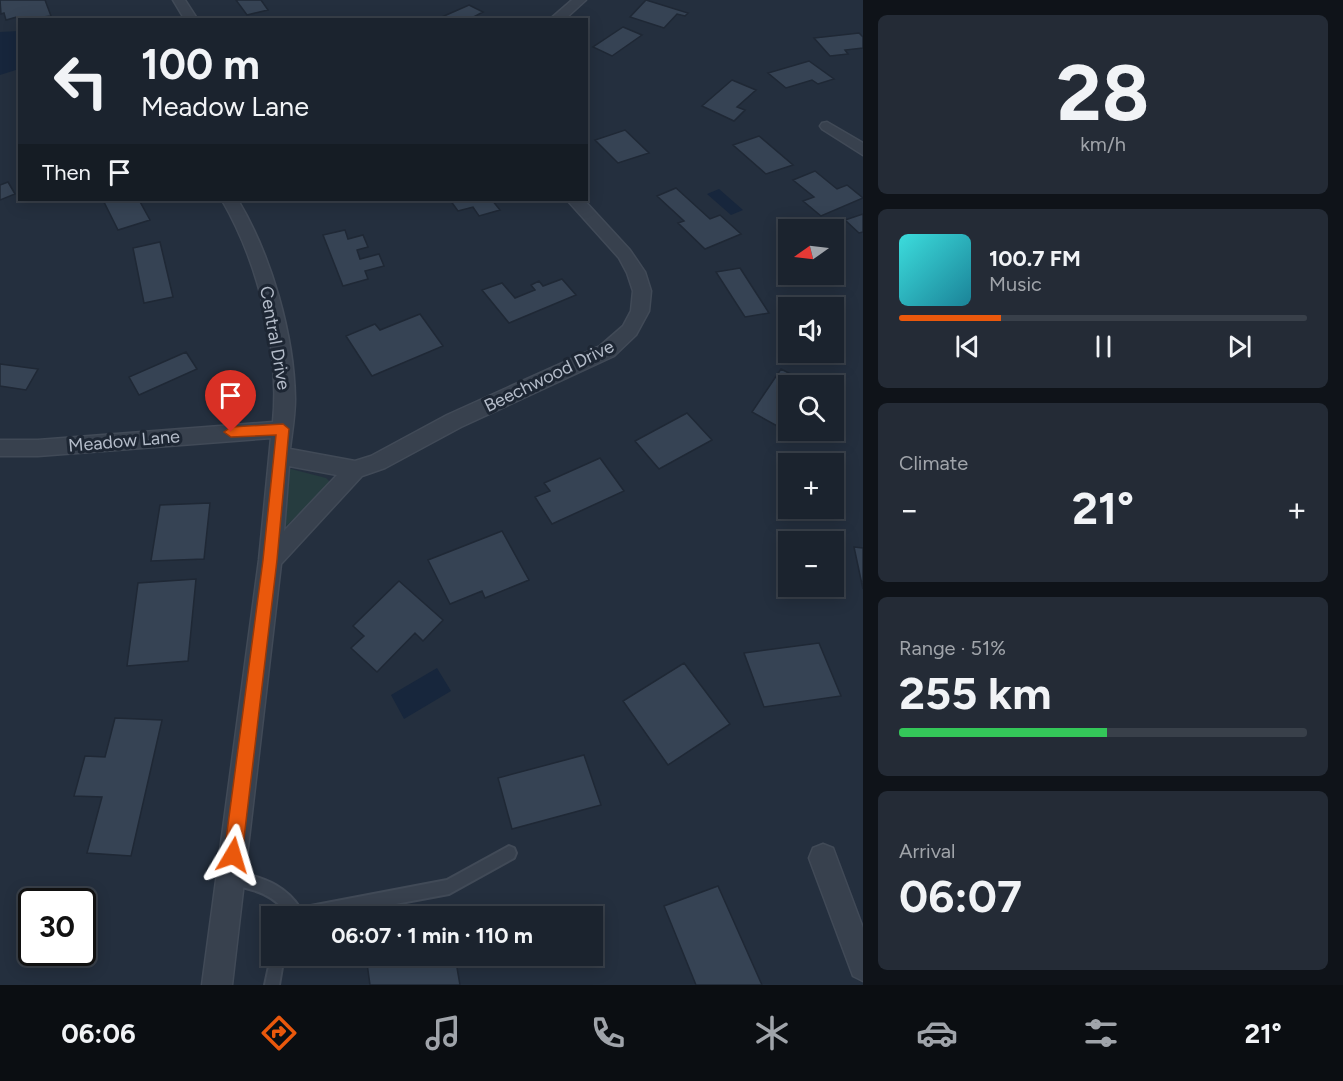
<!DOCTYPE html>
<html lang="en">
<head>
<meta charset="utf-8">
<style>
  body { margin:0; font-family:Figtree,sans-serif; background:#242b36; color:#f1f3f6; height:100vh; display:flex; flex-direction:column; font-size:22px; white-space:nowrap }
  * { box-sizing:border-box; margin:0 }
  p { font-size:20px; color:#a0a4aa }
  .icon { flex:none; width:33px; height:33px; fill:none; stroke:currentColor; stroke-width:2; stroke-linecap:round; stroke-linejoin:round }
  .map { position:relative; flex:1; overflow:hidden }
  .sheet { display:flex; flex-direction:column; gap:15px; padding:15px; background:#0f1319; width:480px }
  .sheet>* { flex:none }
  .guide { position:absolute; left:18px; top:18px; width:570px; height:183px; border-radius:0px; box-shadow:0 3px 15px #0003,0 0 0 2px #39404a; background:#1b232e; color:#f1f3f6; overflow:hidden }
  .needle { width:39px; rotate:256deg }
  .buttons { position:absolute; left:778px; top:219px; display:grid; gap:12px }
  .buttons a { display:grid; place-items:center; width:66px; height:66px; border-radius:0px; background:#1b232e; box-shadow:0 3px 15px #0003,0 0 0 2px #39404a; font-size:30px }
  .speed { position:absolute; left:18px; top:888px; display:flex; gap:12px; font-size:30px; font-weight:700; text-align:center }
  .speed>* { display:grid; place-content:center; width:78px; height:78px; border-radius:50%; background:#1b232e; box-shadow:0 3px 15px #0003,0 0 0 2px #39404a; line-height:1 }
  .speed .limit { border:3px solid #111; border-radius:9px; background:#fff; color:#111 }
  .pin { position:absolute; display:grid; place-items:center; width:51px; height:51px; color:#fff; margin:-62px -26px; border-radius:50% 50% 50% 0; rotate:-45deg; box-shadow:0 0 6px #0007 }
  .pin .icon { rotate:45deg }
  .me { position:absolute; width:66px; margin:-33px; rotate:7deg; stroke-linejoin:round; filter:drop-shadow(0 0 4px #0008) }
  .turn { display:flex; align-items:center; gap:21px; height:126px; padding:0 24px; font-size:27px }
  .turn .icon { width:78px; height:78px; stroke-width:2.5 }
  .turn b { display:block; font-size:42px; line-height:51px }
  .then { display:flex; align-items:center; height:57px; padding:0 24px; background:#0003; gap:12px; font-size:22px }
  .big { font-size:45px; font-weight:700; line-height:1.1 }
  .sheet .card { flex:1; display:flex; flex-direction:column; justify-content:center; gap:9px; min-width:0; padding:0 21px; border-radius:9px; background:#242b36 }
  .sheet .dial { align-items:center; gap:0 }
  .dial b { font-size:78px; line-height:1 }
  .song { display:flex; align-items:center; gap:18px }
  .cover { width:72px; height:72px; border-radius:9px; background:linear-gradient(135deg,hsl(180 70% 55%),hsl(190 70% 35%)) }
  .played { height:6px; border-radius:3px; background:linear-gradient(90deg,#ea580c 25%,#39404a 25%) }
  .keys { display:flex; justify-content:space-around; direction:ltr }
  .heat { display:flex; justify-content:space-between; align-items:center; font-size:33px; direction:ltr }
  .charge { height:9px; border-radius:4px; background:linear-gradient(90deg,#34c759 51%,#39404a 0) }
  .trip { position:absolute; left:261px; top:906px; width:342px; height:60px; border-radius:0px; background:#1b232e; box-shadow:0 3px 15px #0003,0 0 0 2px #39404a; font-weight:700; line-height:60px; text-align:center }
  .dock { display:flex; height:96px; justify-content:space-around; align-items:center; background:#0b0e12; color:#a0a4aa }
  .dock .icon { width:42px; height:42px }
  .dock .active { color:#ea580c }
  .dock b { font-size:27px; color:#f1f3f6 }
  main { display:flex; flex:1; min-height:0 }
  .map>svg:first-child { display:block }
  .green { fill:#263c3f }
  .water { fill:#17263c }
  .building { fill:#364354; stroke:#1f2835; stroke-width:1.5 }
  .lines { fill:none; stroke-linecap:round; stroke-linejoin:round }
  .service-casing { stroke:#414a57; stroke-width:4 }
  .minor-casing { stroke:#414a57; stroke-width:3 }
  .service { fill:#38414e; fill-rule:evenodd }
  .minor { fill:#38414e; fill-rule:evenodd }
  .route { fill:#ea580c; stroke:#983908; stroke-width:1.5 }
  .labels { text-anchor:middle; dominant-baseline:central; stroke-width:6; stroke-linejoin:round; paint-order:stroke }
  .street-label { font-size:18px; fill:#b4bcc9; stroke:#1d2633 }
</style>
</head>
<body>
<main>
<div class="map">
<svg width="863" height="985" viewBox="0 0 863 985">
  <rect width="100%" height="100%" fill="#242f3e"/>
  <path class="green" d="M 291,469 L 326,478 L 331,483 L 283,529 L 288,470 Z"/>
  <path class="water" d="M 19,31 L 19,69 L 0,75 L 0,32 Z
    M 719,189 L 743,210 L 731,215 L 707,194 Z
    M 437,668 L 451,691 L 404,719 L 391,695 Z"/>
  <path class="building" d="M 0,0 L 45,0 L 51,16 L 20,20 L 19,23 L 17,17 L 6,20 L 4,13 L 1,14 Z
    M 236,0 L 261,0 L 268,10 L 247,15 Z
    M 646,0 L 688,13 L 685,16 L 677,14 L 664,28 L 630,17 Z
    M 469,5 L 483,12 L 468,20 L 435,20 Z
    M 623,27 L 642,35 L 612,56 L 593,47 Z
    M 859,33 L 863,37 L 863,48 L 845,50 L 848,54 L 830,56 L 814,38 Z
    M 809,61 L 834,79 L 818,84 L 812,80 L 786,88 L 768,73 Z
    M 732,80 L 756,90 L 737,107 L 745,110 L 734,121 L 702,106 Z
    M 625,130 L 649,153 L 618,163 L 595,140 Z
    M 759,136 L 793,165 L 766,174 L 733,145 Z
    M 815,171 L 837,189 L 847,185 L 863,198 L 821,216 L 803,201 L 814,197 L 793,180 Z
    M 8,182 L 15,194 L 0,200 L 0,185 Z
    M 676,188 L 710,219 L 720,215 L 741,234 L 705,249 L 678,223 L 684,221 L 657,196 Z
    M 103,200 L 139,200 L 150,220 L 118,230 Z
    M 450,200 L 492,200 L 500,210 L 479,216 L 473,207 L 458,211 Z
    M 863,214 L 863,232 L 859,233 L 845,220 Z
    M 345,230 L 348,239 L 363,235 L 368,247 L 357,250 L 360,259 L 379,254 L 384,266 L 365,271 L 368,279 L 343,286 L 323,235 Z
    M 160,242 L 173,297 L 144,303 L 133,248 Z
    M 740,268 L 769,313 L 745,317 L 716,272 Z
    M 562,279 L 576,295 L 509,323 L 482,290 L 502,283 L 515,298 L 535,290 L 531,285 L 539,281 L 543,286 Z
    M 420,314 L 443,346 L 372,376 L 346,336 L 375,324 L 380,330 Z
    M 186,352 L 197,369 L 139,395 L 129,377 Z
    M 0,364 L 38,369 L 26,390 L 0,386 Z
    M 781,369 L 814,386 L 789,386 L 788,432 L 752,412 Z
    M 687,413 L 712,440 L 659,469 L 635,441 Z
    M 600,458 L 624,491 L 552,524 L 535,497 L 550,491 L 544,483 Z
    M 210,503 L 204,559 L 151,561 L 160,505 Z
    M 502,531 L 529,580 L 485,598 L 482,591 L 450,604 L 428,560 Z
    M 854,547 L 863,548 L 863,589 Z
    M 196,579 L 188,661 L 127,666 L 138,583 Z
    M 399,581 L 443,620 L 423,641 L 415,633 L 377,672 L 351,648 L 364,636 L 353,626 Z
    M 819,643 L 841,696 L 764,707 L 744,653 Z
    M 684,663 L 730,724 L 668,765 L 623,701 Z
    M 115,718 L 162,720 L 131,856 L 87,853 L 102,797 L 74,796 L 85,756 L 105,757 Z
    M 584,755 L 601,805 L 512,829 L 498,778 Z
    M 718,886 L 762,985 L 696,985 L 664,906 Z
    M 468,909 L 469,916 L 437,916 Z
    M 366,956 L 477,956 L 477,957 L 456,962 L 460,985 L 370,985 Z"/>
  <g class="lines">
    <g class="service-casing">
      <path id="service" d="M 509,846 L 514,848 L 516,853 L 514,858 L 449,894 L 331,916 L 289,916 C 275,895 255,889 231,885 L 226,883 L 224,878 L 226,873 C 233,870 238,872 245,874 C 268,879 287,888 300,908 L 447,880 Z
        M 272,952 L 272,956 L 284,956 L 279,985 L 265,985 Z"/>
    </g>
    <g class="minor-casing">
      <path id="minor" d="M 173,0 L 185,0 L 198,20 L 185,20 Z
        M 572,0 L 586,0 L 564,20 L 549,20 Z
        M 827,122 L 863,143 L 863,155 L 822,129 L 820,126 L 822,123 Z
        M 222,200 L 238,200 C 271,255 294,334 295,399 C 295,416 292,432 290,449 L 355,461 L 371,456 L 447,415 L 600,346 L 623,326 L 631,311 L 633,291 L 627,273 L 619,258 L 567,200 L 584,200 L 630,250 L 645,272 L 651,291 L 649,311 L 636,335 L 614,356 L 461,427 L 385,468 L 362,476 L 281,564 L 232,985 L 202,985 L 259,560 L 271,438 L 38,456 L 0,456 L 0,440 L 38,440 L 273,422 C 280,349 258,262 222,200 ZM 289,466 L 337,475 L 284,531 Z
        M 823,844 L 833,848 L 863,928 L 863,981 L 853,976 L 809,858 L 813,848 Z"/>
    </g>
    <use href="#service" class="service"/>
    <use href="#minor" class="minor"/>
  </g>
  <path class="route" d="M 283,424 L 289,429 L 277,560 L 242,855 L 239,861 L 233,864 L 227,861 L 224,855 L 263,560 L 276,435 L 231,437 L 224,432 L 231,427 Z"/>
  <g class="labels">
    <g class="street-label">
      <text transform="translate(275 338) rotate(80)">Central Drive</text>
      <text transform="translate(549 376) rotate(-26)">Beechwood Drive</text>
      <text transform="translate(124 441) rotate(-5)">Meadow Lane</text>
    </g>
  </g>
</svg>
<div class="buttons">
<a><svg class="needle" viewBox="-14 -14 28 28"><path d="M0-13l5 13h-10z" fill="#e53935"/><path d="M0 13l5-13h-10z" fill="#a0a4aa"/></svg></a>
<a><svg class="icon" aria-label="sound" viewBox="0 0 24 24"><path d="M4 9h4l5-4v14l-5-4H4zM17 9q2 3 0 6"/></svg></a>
<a><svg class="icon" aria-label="search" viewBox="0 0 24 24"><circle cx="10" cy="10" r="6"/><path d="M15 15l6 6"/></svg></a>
<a>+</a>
<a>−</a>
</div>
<div class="speed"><div class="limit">30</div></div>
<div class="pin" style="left:231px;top:432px;background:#d93025"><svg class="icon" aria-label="arrive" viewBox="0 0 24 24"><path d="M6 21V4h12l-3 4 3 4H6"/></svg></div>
<svg class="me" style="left:233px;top:855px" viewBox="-20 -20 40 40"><path d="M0-17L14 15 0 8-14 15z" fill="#ea580c" stroke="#fff" stroke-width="4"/></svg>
<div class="trip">06:07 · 1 min · 110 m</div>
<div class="guide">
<div class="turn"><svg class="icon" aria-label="left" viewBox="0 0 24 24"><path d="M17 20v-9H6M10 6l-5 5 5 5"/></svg><div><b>100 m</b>Meadow Lane</div></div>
<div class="then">Then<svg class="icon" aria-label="arrive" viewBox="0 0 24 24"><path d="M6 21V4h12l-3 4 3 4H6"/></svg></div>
</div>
</div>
<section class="sheet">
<div class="card dial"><b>28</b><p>km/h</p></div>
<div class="card">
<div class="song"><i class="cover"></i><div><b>100.7 FM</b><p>Music</p></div></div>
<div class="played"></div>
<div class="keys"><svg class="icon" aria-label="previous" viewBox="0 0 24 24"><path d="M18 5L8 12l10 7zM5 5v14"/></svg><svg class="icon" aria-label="pause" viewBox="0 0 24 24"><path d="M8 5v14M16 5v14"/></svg><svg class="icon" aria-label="next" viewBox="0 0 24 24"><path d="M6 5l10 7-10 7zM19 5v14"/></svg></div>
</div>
<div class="card"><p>Climate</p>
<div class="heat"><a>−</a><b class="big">21°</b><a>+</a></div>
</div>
<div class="card"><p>Range · 51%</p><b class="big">255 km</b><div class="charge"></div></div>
<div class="card"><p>Arrival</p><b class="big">06:07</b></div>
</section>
</main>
<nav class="dock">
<b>06:06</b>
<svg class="icon active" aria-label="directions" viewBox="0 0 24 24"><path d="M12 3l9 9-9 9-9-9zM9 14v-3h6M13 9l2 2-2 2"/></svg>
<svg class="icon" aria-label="music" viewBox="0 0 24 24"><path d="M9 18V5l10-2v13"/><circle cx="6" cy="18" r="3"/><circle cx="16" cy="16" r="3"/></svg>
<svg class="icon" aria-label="phone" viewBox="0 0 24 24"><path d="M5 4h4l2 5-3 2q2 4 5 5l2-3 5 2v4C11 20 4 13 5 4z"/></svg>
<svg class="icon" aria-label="climate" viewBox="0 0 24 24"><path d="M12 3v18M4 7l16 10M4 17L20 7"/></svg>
<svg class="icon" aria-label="car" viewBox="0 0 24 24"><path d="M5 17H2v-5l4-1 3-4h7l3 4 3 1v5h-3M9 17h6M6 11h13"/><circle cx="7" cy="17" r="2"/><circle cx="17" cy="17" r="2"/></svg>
<svg class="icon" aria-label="filters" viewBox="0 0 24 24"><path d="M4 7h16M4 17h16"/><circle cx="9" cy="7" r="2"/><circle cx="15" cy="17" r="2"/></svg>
<b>21°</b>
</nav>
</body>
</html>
